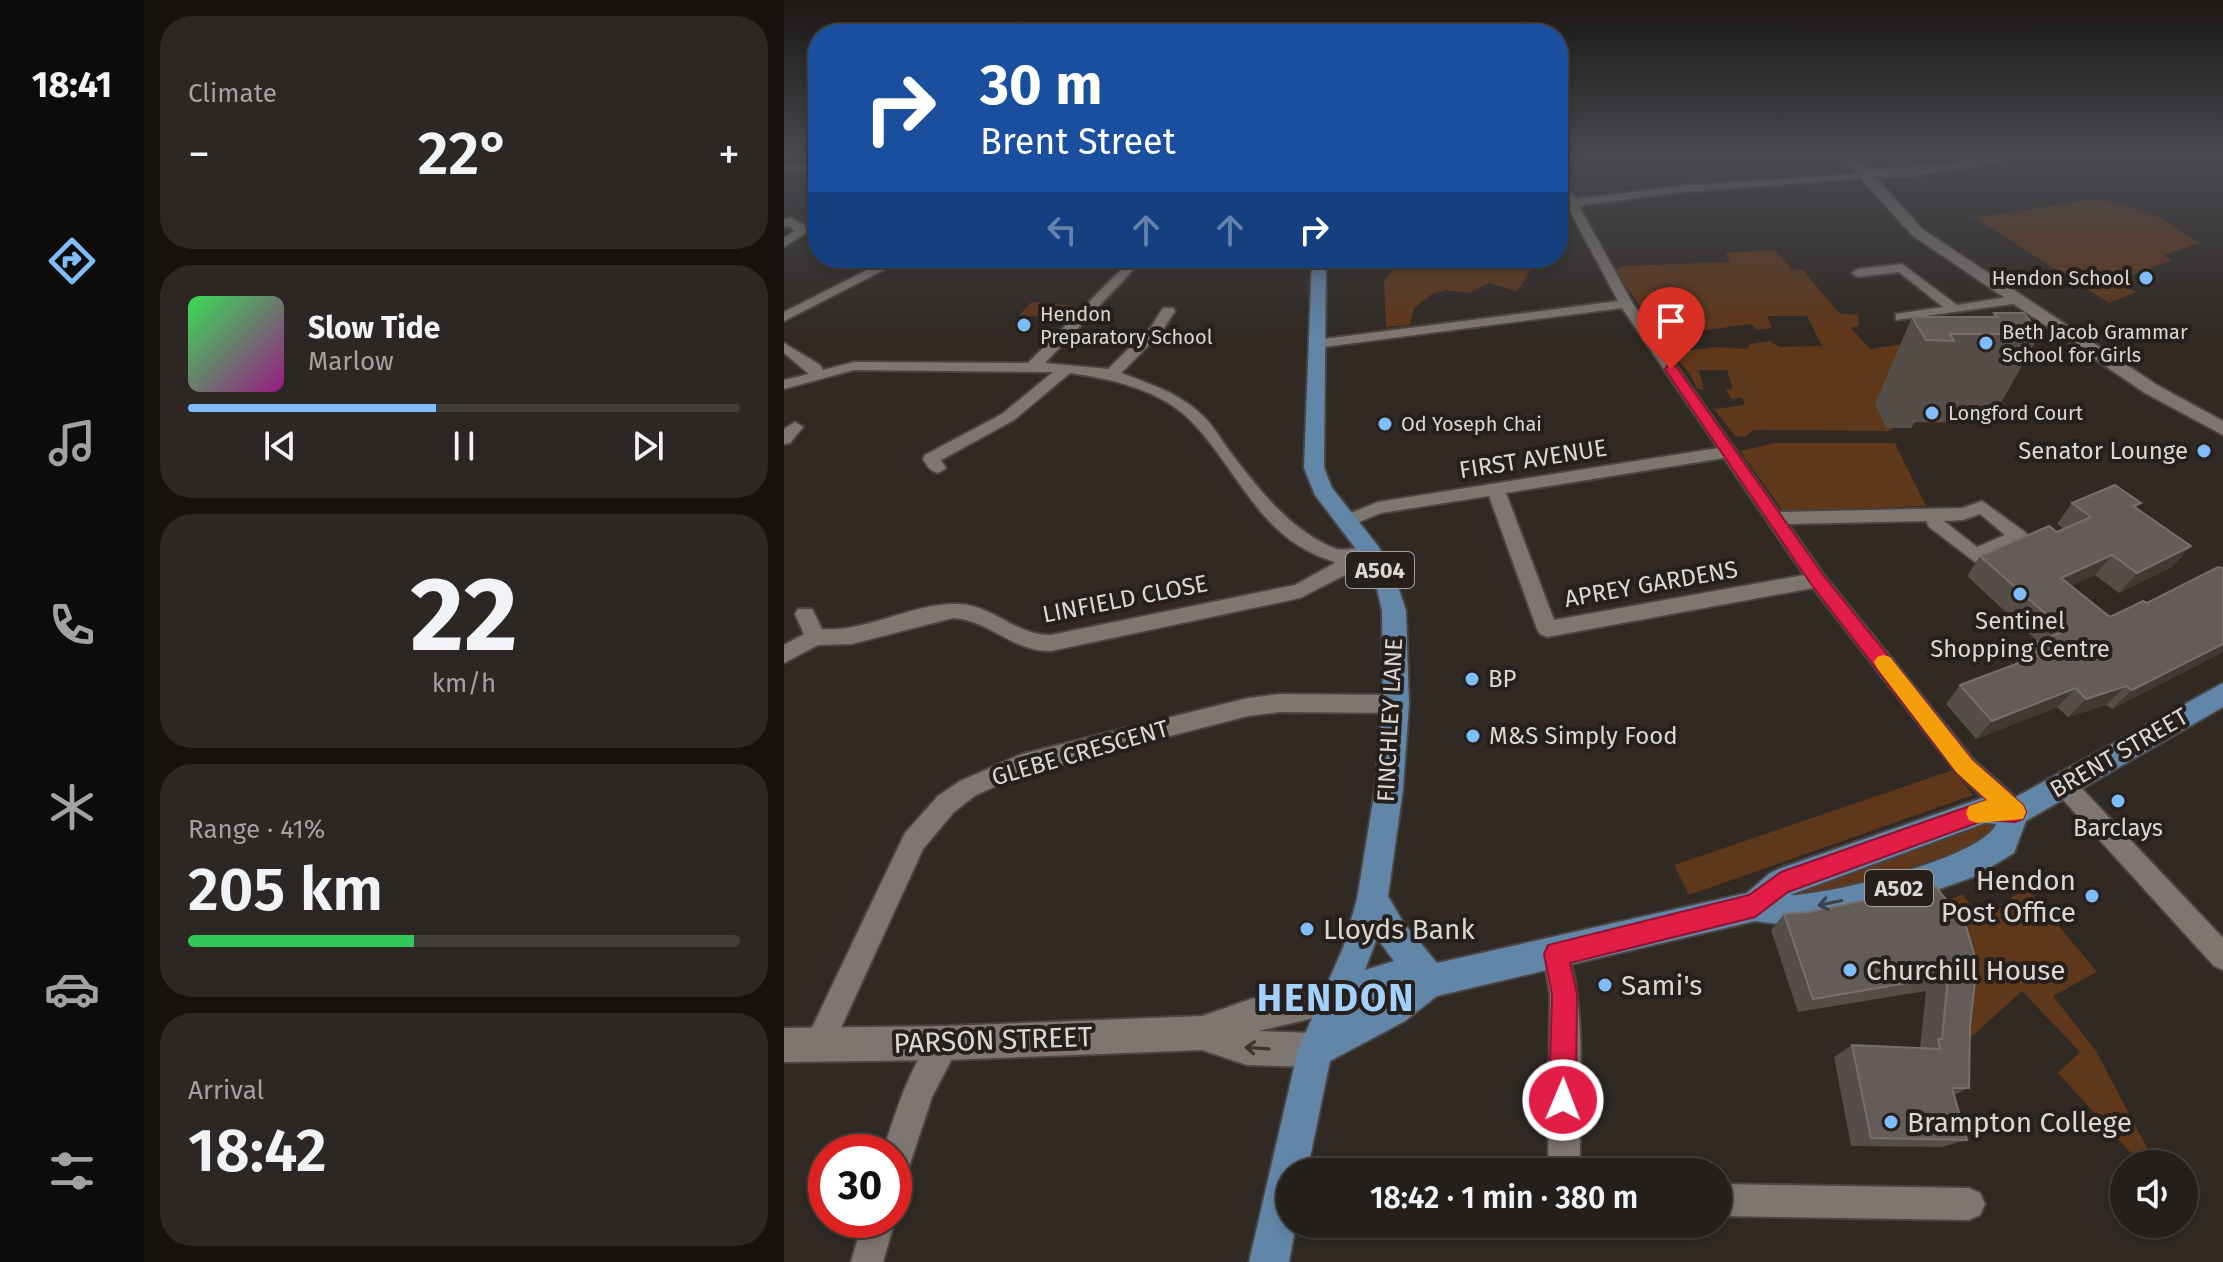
<!DOCTYPE html>
<html lang="en">
<head>
<meta charset="utf-8">
<style>
  body { margin:0; font-family:"Fira Sans",sans-serif; background:#2c2724; color:#f1f3f6; height:100vh; display:flex; flex-direction:column; font-size:30px; white-space:nowrap }
  * { box-sizing:border-box; margin:0 }
  p { font-size:26px; color:#a3a2a3 }
  .icon { flex:none; width:44px; height:44px; fill:none; stroke:currentColor; stroke-width:2; stroke-linecap:round; stroke-linejoin:round }
  .map { position:relative; flex:1; overflow:hidden }
  .side { display:flex; flex-direction:column; gap:16px; padding:16px; background:#14110f; width:640px }
  .side>* { flex:none }
  .banner { position:absolute; left:24px; top:24px; width:760px; height:244px; border-radius:32px; box-shadow:0 4px 12px #0003,0 0 0 2px #413d3a; background:#1a4fa0; color:#fff; overflow:hidden }
  .controls { position:absolute; left:1326px; top:1150px; display:grid; gap:16px }
  .controls a { display:grid; place-items:center; width:88px; height:88px; border-radius:50%; background:#241f1b; box-shadow:0 4px 12px #0003,0 0 0 2px #413d3a; font-size:40px }
  .speed { position:absolute; left:24px; top:1134px; display:flex; gap:16px; font-size:40px; font-weight:700; text-align:center }
  .speed>* { display:grid; place-content:center; width:104px; height:104px; border-radius:50%; background:#241f1b; box-shadow:0 4px 12px #0003,0 0 0 2px #413d3a; line-height:1 }
  .speed .limit { border:12px solid #d22; background:#fff; color:#111 }
  .pin { position:absolute; display:grid; place-items:center; width:68px; height:68px; color:#fff; margin:-82px -34px; border-radius:50% 50% 50% 0; rotate:-45deg; box-shadow:0 0 8px #0007 }
  .pin .icon { rotate:45deg }
  .me { position:absolute; width:88px; margin:-44px; rotate:1deg; stroke-linejoin:round; filter:drop-shadow(0 0 6px #0008) }
  .turn { display:flex; align-items:center; gap:28px; height:168px; padding:0 40px; font-size:36px }
  .turn .icon { width:104px; height:104px; stroke-width:2.5 }
  .turn b { display:block; font-size:56px; line-height:68px }
  .lanes { display:flex; align-items:center; height:76px; padding:0 40px; background:#0003; justify-content:center; gap:40px; direction:ltr }
  .lanes .off { opacity:.35 }
  .big { font-size:60px; font-weight:600; line-height:1.1 }
  .side .widget { flex:1; display:flex; flex-direction:column; justify-content:center; gap:12px; min-width:0; padding:0 28px; border-radius:32px; background:#2c2724 }
  .side .dial { align-items:center; gap:0 }
  .dial b { font-size:104px; line-height:1 }
  .song { display:flex; align-items:center; gap:24px }
  .cover { width:96px; height:96px; border-radius:12px; background:linear-gradient(135deg,hsl(130 70% 55%),hsl(310 70% 35%)) }
  .played { height:8px; border-radius:4px; background:linear-gradient(90deg,#7ebdf9 45%,#413d3a 45%) }
  .keys { display:flex; justify-content:space-around; direction:ltr }
  .heat { display:flex; justify-content:space-between; align-items:center; font-size:44px; direction:ltr }
  .charge { height:12px; border-radius:6px; background:linear-gradient(90deg,#34c759 41%,#413d3a 0) }
  .trip { position:absolute; left:492px; top:1158px; width:456px; height:80px; border-radius:40px; background:#241f1b; box-shadow:0 4px 12px #0003,0 0 0 2px #413d3a; font-weight:600; line-height:80px; text-align:center }
  main { display:flex; flex:1; min-height:0 }
  .tab-bar { display:flex; flex-direction:column; width:144px; justify-content:space-around; align-items:center; background:#0e0c0b; color:#a3a2a3 }
  .tab-bar .icon { width:56px; height:56px }
  .tab-bar .current { color:#7ebdf9 }
  .tab-bar b { font-size:36px; color:#f1f3f6 }
  .map>svg:first-child { display:block }
  .green { fill:#5f371a }
  .lines { fill:none; stroke-linecap:round; stroke-linejoin:round }
  .street-casing { stroke:#4b4441; stroke-width:4 }
  .secondary-casing { stroke:#4b4441; stroke-width:4 }
  .primary-casing { stroke:#4b4441; stroke-width:4 }
  .street { fill:#7e7671; fill-rule:evenodd }
  .secondary { fill:#7e7671; fill-rule:evenodd }
  .primary { fill:#6286a8; fill-rule:evenodd }
  .wall { fill:#544d48 }
  .shaded-wall { fill:#403934 }
  .building { fill:#635c58; stroke:#766f6b; stroke-width:2 }
  .oneway { stroke:#3b434c }
  .oneway2 { stroke:#3c3530 }
  .route { fill:#e11d48; stroke:#92132f; stroke-width:2 }
  .slow { fill:#f59e0b }
  .poi-dot { fill:#7ebdf9; stroke:#261f1b; stroke-width:3 }
  .labels { text-anchor:middle; dominant-baseline:central; stroke-width:8; stroke-linejoin:round; paint-order:stroke }
  .far-poi-label { font-size:20px; fill:#dcd7d4; stroke:#261f1b; text-anchor:start }
  .shield { fill:#261f1b; stroke:#a5a09c; stroke-width:2 }
  .shield-label { font-size:22px; font-weight:bold; fill:#dcd7d4 }
  .poi-label { font-size:24px; fill:#dcd7d4; stroke:#261f1b }
  .street-label { font-size:24px; fill:#dcd7d4; stroke:#261f1b }
  .near-poi-label { font-size:28px; fill:#dcd7d4; stroke:#261f1b; text-anchor:start }
  .near-street-label { font-size:28px; fill:#dcd7d4; stroke:#261f1b }
  .near-district-label { font-size:38px; font-weight:bold; letter-spacing:2px; fill:#a2d1fe; stroke:#261f1b }
</style>
</head>
<body>
<main>
<nav class="tab-bar">
<b>18:41</b>
<svg class="icon current" aria-label="directions" viewBox="0 0 24 24"><path d="M12 3l9 9-9 9-9-9zM9 14v-3h6M13 9l2 2-2 2"/></svg>
<svg class="icon" aria-label="music" viewBox="0 0 24 24"><path d="M9 18V5l10-2v13"/><circle cx="6" cy="18" r="3"/><circle cx="16" cy="16" r="3"/></svg>
<svg class="icon" aria-label="phone" viewBox="0 0 24 24"><path d="M5 4h4l2 5-3 2q2 4 5 5l2-3 5 2v4C11 20 4 13 5 4z"/></svg>
<svg class="icon" aria-label="climate" viewBox="0 0 24 24"><path d="M12 3v18M4 7l16 10M4 17L20 7"/></svg>
<svg class="icon" aria-label="car" viewBox="0 0 24 24"><path d="M5 17H2v-5l4-1 3-4h7l3 4 3 1v5h-3M9 17h6M6 11h13"/><circle cx="7" cy="17" r="2"/><circle cx="17" cy="17" r="2"/></svg>
<svg class="icon" aria-label="filters" viewBox="0 0 24 24"><path d="M4 7h16M4 17h16"/><circle cx="9" cy="7" r="2"/><circle cx="15" cy="17" r="2"/></svg>
</nav>
<section class="side">
<div class="widget"><p>Climate</p>
<div class="heat"><a>−</a><b class="big">22°</b><a>+</a></div>
</div>
<div class="widget">
<div class="song"><i class="cover"></i><div><b>Slow Tide</b><p>Marlow</p></div></div>
<div class="played"></div>
<div class="keys"><svg class="icon" aria-label="previous" viewBox="0 0 24 24"><path d="M18 5L8 12l10 7zM5 5v14"/></svg><svg class="icon" aria-label="pause" viewBox="0 0 24 24"><path d="M8 5v14M16 5v14"/></svg><svg class="icon" aria-label="next" viewBox="0 0 24 24"><path d="M6 5l10 7-10 7zM19 5v14"/></svg></div>
</div>
<div class="widget dial"><b>22</b><p>km/h</p></div>
<div class="widget"><p>Range · 41%</p><b class="big">205 km</b><div class="charge"></div></div>
<div class="widget"><p>Arrival</p><b class="big">18:42</b></div>
</section>
<div class="map">
<svg width="1439" height="1262" viewBox="0 0 1439 1262">
  <rect width="100%" height="100%" fill="#302924"/>
  <path class="green" d="M 1308,199 C 1335,201 1362,209 1386,224 C 1397,231 1404,238 1417,243 L 1380,255 L 1387,260 L 1333,281 L 1352,292 L 1325,303 L 1186,215 L 1204,216 Z
    M 990,250 L 1009,270 L 1018,269 L 1055,313 L 1074,315 L 1075,326 L 1067,328 L 1086,349 L 1139,341 L 1240,418 L 1211,424 L 1119,422 L 1105,431 L 970,430 L 961,437 L 951,436 L 930,409 L 961,405 L 958,398 L 947,399 L 942,390 L 949,389 L 943,370 L 915,370 L 920,390 L 913,389 L 906,374 L 892,358 L 894,352 L 931,347 L 963,349 L 966,344 L 986,341 L 996,347 L 1038,346 L 1023,316 L 983,316 L 988,328 L 973,330 L 967,324 L 892,334 L 896,342 L 877,338 L 832,271 L 839,266 L 946,262 L 941,253 Z
    M 657,258 L 717,258 L 747,270 L 733,291 L 705,283 L 685,293 L 662,290 L 648,294 L 630,308 L 626,325 L 602,327 L 600,282 L 609,269 L 639,266 Z
    M 248,302 L 293,306 L 280,319 L 235,315 Z
    M 990,443 L 1111,443 L 1142,506 L 999,511 L 956,451 Z
    M 1169,770 L 1189,795 L 905,895 L 890,865 Z
    M 1203,814 L 1211,820 L 1212,833 L 1124,877 L 1002,900 L 997,895 Z
    M 1241,885 L 1313,972 L 1269,996 L 1312,1051 L 1368,1157 L 1355,1162 L 1274,1073 L 1296,1052 L 1238,991 L 1184,1040 L 1190,986 L 1150,908 L 1178,894 L 1201,922 Z"/>
  <g class="lines">
    <g class="street-casing">
      <path id="street" d="M 1434,156 L 1439,156 L 1439,160 L 1435,159 Z
        M 34,165 L 34,171 L 0,172 L 0,166 Z
        M 1088,173 L 1089,175 L 1084,178 L 898,192 L 795,206 L 849,304 L 995,512 L 1178,508 L 1198,501 L 1241,532 L 1244,536 L 1241,540 L 1191,562 L 1145,527 L 1142,521 L 1004,524 L 1040,575 L 1189,759 L 1239,804 L 1243,812 L 1239,820 L 1231,823 L 1223,820 L 1173,773 L 1029,588 L 763,637 L 756,634 L 753,629 L 705,496 L 597,513 L 563,527 L 554,521 L 557,517 L 594,502 L 934,448 L 838,308 L 532,348 L 525,344 L 532,340 L 834,301 L 784,207 L 774,208 L 774,202 L 781,201 L 774,188 L 774,175 L 778,176 L 791,199 L 898,186 ZM 940,458 L 1020,575 L 770,620 L 722,493 ZM 1196,514 L 1221,535 L 1193,547 L 1160,521 L 1179,520 Z
        M 0,219 L 7,218 L 20,225 L 23,232 L 0,247 L 0,238 L 11,231 L 5,226 L 0,227 Z
        M 107,258 L 123,258 L 0,321 L 0,312 Z
        M 320,258 L 345,258 L 351,268 L 261,363 L 324,369 L 367,327 L 379,308 L 389,308 L 391,311 L 377,333 L 337,373 C 366,384 395,393 418,415 C 428,424 436,438 444,449 C 473,487 501,525 545,546 C 562,555 576,543 593,547 L 595,552 L 593,557 L 569,563 L 563,574 L 516,598 L 267,651 C 229,652 205,620 169,618 L 68,644 L 34,645 L 0,663 L 0,645 L 20,634 L 11,614 L 14,609 L 28,609 L 38,629 C 85,632 127,603 173,604 C 208,604 232,636 267,635 L 511,585 L 549,564 L 551,562 C 476,540 457,474 409,423 C 378,390 329,379 286,373 L 230,420 L 157,460 L 162,468 L 154,473 C 146,471 143,466 139,459 L 141,455 L 218,414 L 269,372 L 70,370 L 0,389 L 0,380 L 25,374 L 0,353 L 0,343 L 36,365 L 39,370 L 70,362 L 244,363 L 339,268 L 336,264 Z
        M 1118,264 L 1173,305 L 1236,295 L 1243,299 L 1236,303 L 1112,320 L 1112,314 L 1159,307 L 1115,272 L 1074,277 L 1068,273 L 1074,269 Z
        M 11,422 L 19,427 L 6,443 L 0,444 L 0,429 Z
        M 496,694 L 612,695 L 620,698 L 623,704 L 620,710 L 612,713 L 496,712 L 464,716 L 242,773 L 192,795 L 170,812 L 139,849 L 45,1054 L 35,1058 L 25,1054 L 21,1044 L 25,1034 L 121,833 L 154,796 L 176,781 L 238,754 L 464,698 Z
        M 1280,775 L 1288,778 L 1439,938 L 1439,970 L 1430,966 L 1272,792 L 1268,785 L 1272,778 Z
        M 772,941 L 781,945 C 804,999 795,1110 796,1172 L 764,1172 L 766,994 L 759,954 L 763,945 Z
        M 162,1029 L 172,1033 L 176,1043 L 148,1097 L 121,1179 L 110,1183 L 110,1152 L 99,1152 C 109,1121 132,1041 162,1029 Z
        M 934,1184 L 1185,1188 L 1196,1193 L 1201,1204 L 1196,1215 L 1185,1220 L 934,1216 Z
        M 110,1218 L 111,1220 L 99,1262 L 67,1262 L 79,1220 Z"/>
    </g>
    <g class="secondary-casing">
      <path id="secondary" d="M 1057,156 L 1071,156 L 1085,169 C 1142,169 1196,156 1253,156 L 1125,177 L 1092,177 L 1138,229 L 1373,385 L 1439,421 L 1439,435 L 1361,393 L 1128,235 Z
        M 552,982 L 564,986 L 568,998 L 564,1010 L 474,1031 L 531,1033 L 543,1038 L 548,1050 L 543,1062 L 531,1067 L 463,1065 L 418,1050 L 162,1060 L 0,1062 L 0,1028 L 162,1026 L 418,1016 L 467,999 Z"/>
    </g>
    <g class="primary-casing">
      <path id="primary" d="M 528,258 L 542,258 L 540,468 L 548,488 L 594,546 L 610,574 L 622,611 L 625,704 L 619,789 L 604,896 L 619,922 L 653,963 L 963,893 L 986,873 L 997,868 L 1201,797 L 1228,799 L 1439,683 L 1439,707 L 1242,821 L 1230,853 L 1192,876 L 1122,901 L 1010,926 L 971,921 L 653,996 L 621,1021 L 546,1061 L 523,1172 L 506,1172 L 506,1224 L 512,1224 L 505,1262 L 465,1262 L 514,1050 L 559,948 L 573,899 L 591,789 L 599,704 L 598,611 L 591,580 L 578,557 L 531,495 L 520,468 ZM 1201,823 L 1212,824 C 1200,857 1042,896 1006,895 ZM 593,938 L 610,961 L 581,970 ZM 599,996 L 597,997 L 563,1015 L 565,1009 Z"/>
    </g>
    <use href="#street" class="street"/>
    <use href="#secondary" class="secondary"/>
    <use href="#primary" class="primary"/>
  </g>
  <path class="wall" d="M 1210,313 L 1256,334 L 1206,422 L 1131,422 L 1127,428 L 1102,428 L 1091,404 L 1128,317 L 1208,317 Z
    M 1288,503 L 1357,503 L 1352,508 L 1407,546 L 1388,567 L 1335,593 L 1311,575 L 1287,586 L 1326,617 L 1439,652 L 1328,709 L 1322,705 L 1284,717 L 1273,707 L 1192,739 L 1162,704 L 1176,685 L 1230,665 L 1245,645 L 1254,642 L 1183,576 L 1196,556 L 1280,529 L 1273,524 Z
    M 1151,886 L 1186,1026 L 1185,1088 L 1170,1095 L 1183,1140 L 1158,1147 L 1067,1146 L 1050,1057 L 1068,1045 L 1136,1048 L 1142,991 L 1014,1012 L 987,930 L 1000,914 L 1025,912 Z"/>
  <path class="shaded-wall" d="M 1407,546 L 1388,567 L 1335,593 L 1353,573 Z
    M 1328,555 L 1311,575 L 1261,598 L 1277,578 Z
    M 1439,644 L 1439,652 L 1328,709 L 1348,690 Z
    M 1342,686 L 1322,705 L 1284,717 L 1302,699 Z
    M 1292,688 L 1273,707 L 1192,739 L 1208,721 Z"/>
  <path class="building" d="M 1210,313 L 1240,313 L 1256,334 L 1166,334 L 1170,341 L 1142,340 L 1128,317 L 1213,317 Z
    M 1331,485 L 1357,503 L 1349,506 L 1407,546 L 1353,573 L 1328,555 L 1277,578 L 1326,617 L 1359,601 L 1363,603 L 1434,567 L 1439,568 L 1439,644 L 1348,690 L 1342,686 L 1302,699 L 1292,688 L 1208,721 L 1176,685 L 1256,655 L 1245,645 L 1281,631 L 1196,556 L 1265,526 L 1273,532 L 1307,517 L 1288,503 Z
    M 1151,886 L 1181,923 L 1193,964 L 1186,1026 L 1185,1088 L 1168,1088 L 1183,1140 L 1087,1138 L 1068,1045 L 1156,1049 L 1154,1039 L 1158,1039 L 1164,976 L 1029,999 L 1000,914 L 1025,912 Z"/>
  <defs><path id="oneway-shaft" d="M-6 0H5M1.5-3L5.5 0L1.5 3" fill="none" stroke-width="1.6" stroke-linecap="round" stroke-linejoin="round" transform="scale(2)"/></defs>
  <use class="oneway" href="#oneway-shaft" transform="translate(1046 903) rotate(168)"/>
  <use class="oneway2" href="#oneway-shaft" transform="translate(473 1048) rotate(-176)"/>
  <linearGradient id="sky" x2="0" y2="1"><stop stop-color="#1a1714"/><stop offset="0.47" stop-color="#484950"/><stop offset="1" stop-color="#484950" stop-opacity="0"/></linearGradient>
  <rect width="1439" height="333" fill="url(#sky)"/>
  <path class="route" d="M 883,366 L 892,366 L 1039,575 L 1188,760 L 1239,805 L 1242,812 L 1239,819 L 1231,822 L 1201,820 L 1004,892 L 971,917 L 786,963 L 793,994 L 792,1100 L 788,1109 L 779,1113 L 769,1109 L 765,1100 L 768,994 L 760,954 L 764,945 L 965,895 L 997,872 L 1203,800 L 1173,773 L 1027,584 L 881,369 Z"/>
  <path class="slow" d="M 1099,655 L 1106,657 L 1188,760 L 1239,805 L 1242,812 L 1239,819 L 1193,823 L 1185,820 L 1182,813 L 1185,806 L 1203,800 L 1173,773 L 1093,668 L 1090,662 L 1093,657 Z"/>
  <g class="poi-dot">
    <circle cx="1362" cy="278" r="8"/>
    <circle cx="240" cy="325" r="8"/>
    <circle cx="1202" cy="343" r="8"/>
    <circle cx="1148" cy="413" r="8"/>
    <circle cx="601" cy="424" r="8"/>
    <circle cx="1420" cy="451" r="8"/>
    <circle cx="1236" cy="594" r="8"/>
    <circle cx="688" cy="679" r="8"/>
    <circle cx="689" cy="736" r="8"/>
    <circle cx="1334" cy="801" r="8"/>
    <circle cx="1308" cy="896" r="8"/>
    <circle cx="523" cy="929" r="8"/>
    <circle cx="1066" cy="970" r="8"/>
    <circle cx="821" cy="985" r="8"/>
    <circle cx="1107" cy="1122" r="8"/>
  </g>
  <g class="labels">
    <g class="far-poi-label">
      <text x="1346" y="278" text-anchor="end">Hendon School</text>
      <text x="256" y="314">Hendon<tspan x="256" dy="23">Preparatory School</tspan></text>
      <text x="1218" y="332">Beth Jacob Grammar<tspan x="1218" dy="23">School for Girls</tspan></text>
      <text x="1164" y="413">Longford Court</text>
      <text x="617" y="424">Od Yoseph Chai</text>
    </g>
    <g class="shield">
      <rect x="562" y="552" width="68" height="36" rx="6"/>
      <rect x="1081" y="870" width="68" height="36" rx="6"/>
    </g>
    <g class="shield-label">
      <text x="596" y="570">A504</text>
      <text x="1115" y="888">A502</text>
    </g>
    <g class="poi-label">
      <text x="1404" y="451" text-anchor="end">Senator Lounge</text>
      <text x="1236" y="621">Sentinel<tspan x="1236" dy="28">Shopping Centre</tspan></text>
      <text x="704" y="679" text-anchor="start">BP</text>
      <text x="705" y="736" text-anchor="start">M&amp;S Simply Food</text>
      <text x="1334" y="828">Barclays</text>
    </g>
    <g class="street-label">
      <text transform="translate(749 459) rotate(-9)">FIRST AVENUE</text>
      <text transform="translate(867 584) rotate(-10)">APREY GARDENS</text>
      <text transform="translate(341 599) rotate(-11)">LINFIELD CLOSE</text>
      <text transform="translate(606 720) rotate(-87)">FINCHLEY LANE</text>
      <text transform="translate(296 753) rotate(-16)">GLEBE CRESCENT</text>
      <text transform="translate(1335 753) rotate(-30)">BRENT STREET</text>
    </g>
    <g class="near-poi-label">
      <text x="1292" y="880" text-anchor="end">Hendon<tspan x="1292" dy="32">Post Office</tspan></text>
      <text x="539" y="929">Lloyds Bank</text>
      <text x="1082" y="970">Churchill House</text>
      <text x="837" y="985">Sami's</text>
      <text x="1123" y="1122">Brampton College</text>
    </g>
    <g class="near-street-label">
      <text transform="translate(209 1040) rotate(-2)">PARSON STREET</text>
    </g>
    <g class="near-district-label">
      <text x="552" y="998">HENDON</text>
    </g>
  </g>
</svg>
<div class="controls">
<a><svg class="icon" aria-label="sound" viewBox="0 0 24 24"><path d="M4 9h4l5-4v14l-5-4H4zM17 9q2 3 0 6"/></svg></a>
</div>
<div class="speed"><div class="limit">30</div></div>
<div class="pin" style="left:887px;top:369px;background:#d93025"><svg class="icon" aria-label="arrive" viewBox="0 0 24 24"><path d="M6 21V4h12l-3 4 3 4H6"/></svg></div>
<svg class="me" style="left:779px;top:1100px" viewBox="-20 -20 40 40"><circle r="17" fill="#e11d48" stroke="#fff" stroke-width="3"/><path d="M0-11L8 9 0 5-8 9z" fill="#fff"/></svg>
<div class="trip">18:42 · 1 min · 380 m</div>
<div class="banner">
<div class="turn"><svg class="icon" aria-label="right" viewBox="0 0 24 24"><path d="M7 20v-9h11M14 6l5 5-5 5"/></svg><div><b>30 m</b>Brent Street</div></div>
<div class="lanes"><svg class="icon off" aria-label="left" viewBox="0 0 24 24"><path d="M17 20v-9H6M10 6l-5 5 5 5"/></svg><svg class="icon off" aria-label="ahead" viewBox="0 0 24 24"><path d="M12 20V5M6 11l6-6 6 6"/></svg><svg class="icon off" aria-label="ahead" viewBox="0 0 24 24"><path d="M12 20V5M6 11l6-6 6 6"/></svg><svg class="icon" aria-label="right" viewBox="0 0 24 24"><path d="M7 20v-9h11M14 6l5 5-5 5"/></svg></div>
</div>
</div>
</main>
</body>
</html>
